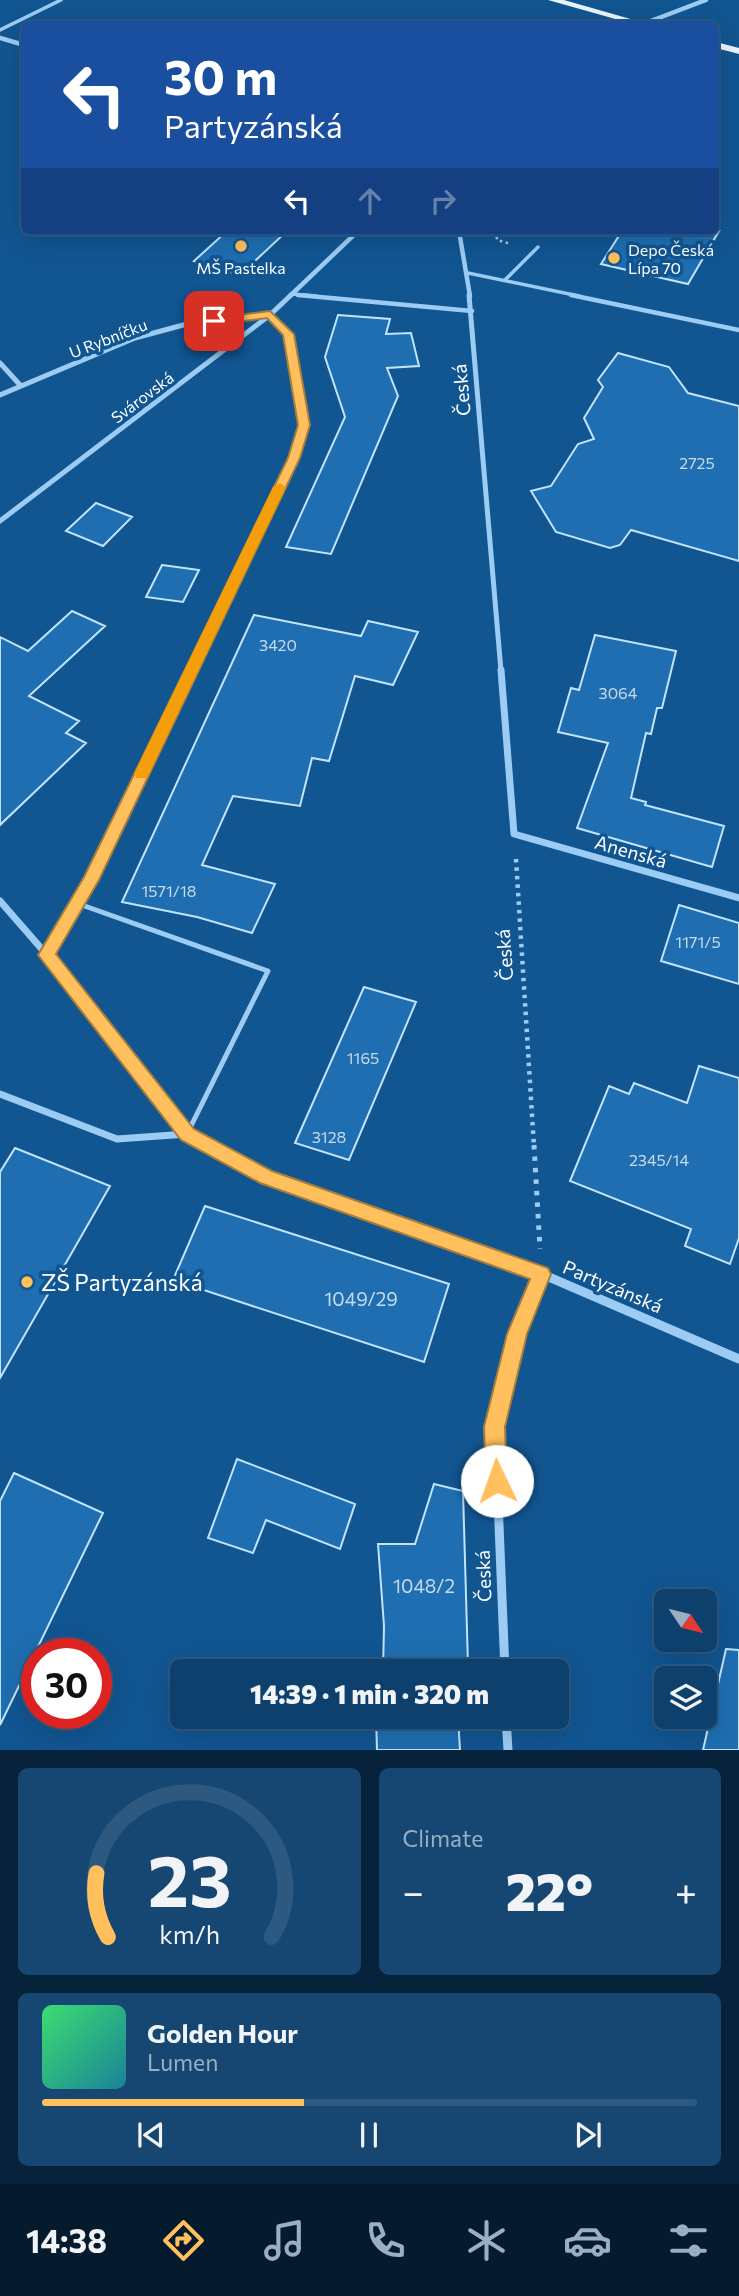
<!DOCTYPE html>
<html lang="en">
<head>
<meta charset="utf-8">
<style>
  body { margin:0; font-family:Commissioner,sans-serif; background:#164772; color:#f1f3f6; height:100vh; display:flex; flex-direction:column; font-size:26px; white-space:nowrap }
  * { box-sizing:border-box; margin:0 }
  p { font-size:23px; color:#9aafc2 }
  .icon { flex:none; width:38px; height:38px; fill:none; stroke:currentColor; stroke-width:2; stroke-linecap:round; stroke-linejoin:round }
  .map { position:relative; height:1750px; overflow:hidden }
  .details { display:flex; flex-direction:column; gap:18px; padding:18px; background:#07233c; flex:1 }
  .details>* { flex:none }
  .hud { position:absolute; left:21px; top:21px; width:698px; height:214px; border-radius:10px; box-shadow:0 7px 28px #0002,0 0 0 2px #2d5980; background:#1a4fa0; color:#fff; overflow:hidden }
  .needle { width:46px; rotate:125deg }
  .tools { position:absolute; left:654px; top:1589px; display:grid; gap:14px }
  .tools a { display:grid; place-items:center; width:63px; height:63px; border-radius:10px; background:#0d406d; box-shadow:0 7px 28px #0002,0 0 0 2px #2d5980; font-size:35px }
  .speed { position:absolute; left:21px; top:1638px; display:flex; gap:14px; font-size:35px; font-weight:700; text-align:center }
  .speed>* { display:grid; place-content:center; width:91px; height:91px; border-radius:50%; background:#0d406d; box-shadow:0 7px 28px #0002,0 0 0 2px #2d5980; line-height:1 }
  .speed .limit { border:10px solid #d22; background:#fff; color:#111 }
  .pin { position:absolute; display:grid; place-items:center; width:60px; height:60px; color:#fff; margin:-30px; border-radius:14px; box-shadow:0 4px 10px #0006 }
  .me { position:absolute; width:77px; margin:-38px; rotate:357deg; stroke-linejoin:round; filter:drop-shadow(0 0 5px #0008) }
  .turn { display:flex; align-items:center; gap:24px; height:147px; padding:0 28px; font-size:32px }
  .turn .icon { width:91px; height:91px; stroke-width:2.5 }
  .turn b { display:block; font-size:49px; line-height:60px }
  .lanes { display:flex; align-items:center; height:66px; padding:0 28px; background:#0003; justify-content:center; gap:35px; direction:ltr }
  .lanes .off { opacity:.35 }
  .big { font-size:52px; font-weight:800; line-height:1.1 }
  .details .widget { flex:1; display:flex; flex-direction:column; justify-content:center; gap:10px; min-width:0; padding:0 24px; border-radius:10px; background:#164772 }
  .details .dial { align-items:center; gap:0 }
  .dial svg { height:182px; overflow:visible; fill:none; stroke:#2d5980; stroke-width:7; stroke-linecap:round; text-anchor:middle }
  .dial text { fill:#f1f3f6; stroke:none }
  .song { display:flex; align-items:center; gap:21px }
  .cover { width:84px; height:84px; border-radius:10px; background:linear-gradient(135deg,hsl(140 70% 55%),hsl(190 70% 35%)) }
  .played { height:7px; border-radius:4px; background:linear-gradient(90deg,#ffc05d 40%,#2d5980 40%) }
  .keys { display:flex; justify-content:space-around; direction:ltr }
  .heat { display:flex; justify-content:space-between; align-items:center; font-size:38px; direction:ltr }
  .details .tiles { flex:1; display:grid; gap:18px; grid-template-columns:1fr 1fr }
  .widget:last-child { grid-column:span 2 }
  .trip { position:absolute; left:170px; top:1659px; width:399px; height:70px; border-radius:10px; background:#0d406d; box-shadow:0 7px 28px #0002,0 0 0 2px #2d5980; font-weight:800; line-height:70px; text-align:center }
  .tabs { display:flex; height:112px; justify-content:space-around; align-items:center; background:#051a2c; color:#9aafc2 }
  .tabs .icon { width:49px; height:49px }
  .tabs .selected { color:#ffc05d }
  .tabs b { font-size:32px; color:#f1f3f6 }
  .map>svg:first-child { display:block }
  .building { fill:#1e6eb1; stroke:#c3e3fd; stroke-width:2 }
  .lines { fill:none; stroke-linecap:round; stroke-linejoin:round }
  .path-far2 { stroke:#9cccf3; stroke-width:2.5; stroke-dasharray:2.5 3.5; stroke-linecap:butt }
  .path-far1 { stroke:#9cccf3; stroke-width:4.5; stroke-dasharray:3.5 5; stroke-linecap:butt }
  .path { stroke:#9cccf3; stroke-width:5; stroke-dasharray:4.5 7; stroke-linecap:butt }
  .lane-far2 { stroke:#9cccf3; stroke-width:3.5 }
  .lane-far1 { stroke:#9cccf3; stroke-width:4.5 }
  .lane { stroke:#9cccf3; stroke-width:5 }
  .street-far3 { stroke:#9cccf3; stroke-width:4.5 }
  .street-far2 { stroke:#9cccf3; stroke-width:5 }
  .street-far1 { stroke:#9cccf3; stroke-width:7 }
  .street { stroke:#9cccf3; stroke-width:9 }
  .primary { fill:#e7f3ff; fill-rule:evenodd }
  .route { fill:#ffc05d; stroke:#a67d3c; stroke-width:2 }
  .slow { fill:#f59e0b }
  .poi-dot { fill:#ffc05d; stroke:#115591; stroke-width:2.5 }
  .labels { text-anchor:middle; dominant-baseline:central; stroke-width:7; stroke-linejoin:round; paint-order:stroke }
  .far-poi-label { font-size:16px; fill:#fff; stroke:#115591; text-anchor:start }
  .far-street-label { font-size:16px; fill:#fff; stroke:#115591 }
  .number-label { font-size:16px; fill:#c7dbec }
  .street-label { font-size:19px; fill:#fff; stroke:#115591 }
  .near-number-label { font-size:19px; fill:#c7dbec }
  .near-poi-label { font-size:23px; fill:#fff; stroke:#115591; text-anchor:start }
</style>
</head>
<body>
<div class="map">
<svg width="739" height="1750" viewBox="0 0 739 1750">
  <rect width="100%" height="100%" fill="#115591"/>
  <path class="building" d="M 227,231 L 287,231 L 240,275 L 194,261 Z
    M 622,231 L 719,231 L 688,284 L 601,264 Z
    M 338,315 L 390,319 L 386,334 L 411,333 L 419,366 L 387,368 L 398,396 L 331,554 L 286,547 L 345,417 L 325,357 Z
    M 618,353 L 669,367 L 688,393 L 739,406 L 739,561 L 631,530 L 620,545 L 610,548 L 556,532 L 531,491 L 551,486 L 578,444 L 594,439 L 584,418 L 603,387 L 598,380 Z
    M 96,503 L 132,517 L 103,546 L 66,531 Z
    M 162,565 L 199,570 L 183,602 L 146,597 Z
    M 72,611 L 105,626 L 29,696 L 79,721 L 66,733 L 86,743 L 0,825 L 0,637 L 28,651 Z
    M 254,615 L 361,636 L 368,621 L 418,632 L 393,685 L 355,676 L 329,761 L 312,758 L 300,806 L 233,796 L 202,865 L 275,884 L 252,933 L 197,917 L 122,902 Z
    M 595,635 L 676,651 L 662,708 L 657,708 L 651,734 L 646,733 L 631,798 L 646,802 L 645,805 L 724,826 L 712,867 L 577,828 L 608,743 L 558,732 L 571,688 L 579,690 Z
    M 679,905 L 739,923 L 739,984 L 661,961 Z
    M 364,987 L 416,1002 L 349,1160 L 295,1143 Z
    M 699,1066 L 739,1078 L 739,1238 L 730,1264 L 685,1246 L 691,1229 L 570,1181 L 609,1086 L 629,1094 L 634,1083 L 687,1103 Z
    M 15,1148 L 110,1186 L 0,1378 L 0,1172 Z
    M 205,1206 L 449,1284 L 424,1362 L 173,1280 Z
    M 237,1459 L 355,1504 L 340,1549 L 266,1520 L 253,1553 L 208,1538 Z
    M 14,1473 L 103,1513 L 0,1725 L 0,1501 Z
    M 434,1484 L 463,1491 L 468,1665 L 455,1664 L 456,1671 L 383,1671 L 384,1626 L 378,1544 L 415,1544 Z
    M 726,1649 L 739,1650 L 739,1750 L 703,1750 Z
    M 376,1717 L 458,1717 L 460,1750 L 377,1750 Z"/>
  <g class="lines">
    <path class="path-far2" d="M 496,231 L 497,240 L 511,244"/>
    <path class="path-far1" d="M 516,859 L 534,1147"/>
    <path class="path" d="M 534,1145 L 540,1249"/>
    <path class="lane-far2" d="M 0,30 L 61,0
      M 468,273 L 579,296
      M 505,280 L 538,247
      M 291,294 L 316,296"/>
    <path class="lane-far1" d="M 298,295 L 472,311
      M 571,295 L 739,330"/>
    <path class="lane" d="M 79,904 L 268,971 L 187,1134"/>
    <path class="street-far3" d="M 643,24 L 706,0
      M 0,38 L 24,45
      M 459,231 L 470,296
      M 290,296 L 358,231"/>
    <path class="street-far2" d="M 469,295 L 501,671
      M 0,363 L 21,386
      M 0,395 L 135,338 L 187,324 L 269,315
      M 0,521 L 270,315 L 291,295
      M 191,671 L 294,459 L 304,425 L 288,334 L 270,315"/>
    <path class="street-far1" d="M 501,670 L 514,834 L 739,898
      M 0,901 L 47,955 L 187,1134
      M 47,955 L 79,904 L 192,670
      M 0,1094 L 117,1139 L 187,1134 L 211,1147"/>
    <path class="street" d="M 208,1145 L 266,1177 L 542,1274 L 739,1359
      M 505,1671 L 495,1427 L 517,1334 L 542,1274
      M 506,1717 L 508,1750"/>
    <path class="primary" d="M 548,0 L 564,0 L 648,24 L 633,24 Z
      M 716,42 L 739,48 L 739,54 L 716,48 Z"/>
  </g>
  <path class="route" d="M 270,311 L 294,334 L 310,425 L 300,458 L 99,880 L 56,954 L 194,1129 L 272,1171 L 548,1268 L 551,1274 L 527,1334 L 505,1427 L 507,1481 L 504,1489 L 497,1492 L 489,1489 L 486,1481 L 484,1427 L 507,1334 L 530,1279 L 260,1183 L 181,1140 L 38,955 L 84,877 L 288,458 L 298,425 L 283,335 L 267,318 L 214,325 L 208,321 L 214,318 Z"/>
  <path class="slow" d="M 280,483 L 286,487 L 149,774 L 147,778 L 136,778 L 134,774 L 273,487 Z"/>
  <g class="poi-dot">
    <circle cx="241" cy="246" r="7"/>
    <circle cx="614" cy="258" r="7"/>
    <circle cx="27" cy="1282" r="7"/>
  </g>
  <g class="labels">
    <g class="far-poi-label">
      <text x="628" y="249">Depo Česká<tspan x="628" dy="18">Lípa 70</tspan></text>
      <text x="241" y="267" text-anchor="middle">MŠ Pastelka</text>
    </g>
    <g class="far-street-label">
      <text transform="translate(108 338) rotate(-21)">U Rybníčku</text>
      <text transform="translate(142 397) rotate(-37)">Svárovská</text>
    </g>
    <g class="number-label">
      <text x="697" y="462">2725</text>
      <text x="278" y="644">3420</text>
      <text x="618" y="692">3064</text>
      <text x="169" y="890">1571/18</text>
      <text x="698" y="941">1171/5</text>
      <text x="363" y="1057">1165</text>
      <text x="329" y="1136">3128</text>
      <text x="659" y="1159">2345/14</text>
    </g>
    <g class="street-label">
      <text transform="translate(461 390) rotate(-95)">Česká</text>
      <text transform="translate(631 851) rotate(16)">Anenská</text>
      <text transform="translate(504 955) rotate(-94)">Česká</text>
      <text transform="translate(613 1286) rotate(23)">Partyzánská</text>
      <text transform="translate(483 1576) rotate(-92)">Česká</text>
    </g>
    <g class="near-number-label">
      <text x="361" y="1298">1049/29</text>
      <text x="424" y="1585">1048/2</text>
    </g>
    <g class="near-poi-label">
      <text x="41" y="1282">ZŠ Partyzánská</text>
    </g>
  </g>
</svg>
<div class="tools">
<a><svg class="needle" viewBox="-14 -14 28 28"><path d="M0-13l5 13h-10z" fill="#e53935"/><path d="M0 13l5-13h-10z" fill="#9aafc2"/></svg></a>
<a><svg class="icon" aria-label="layers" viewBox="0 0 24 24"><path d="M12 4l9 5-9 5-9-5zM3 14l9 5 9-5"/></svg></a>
</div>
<div class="speed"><div class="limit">30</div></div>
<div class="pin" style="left:214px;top:321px;background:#d93025"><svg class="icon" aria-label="arrive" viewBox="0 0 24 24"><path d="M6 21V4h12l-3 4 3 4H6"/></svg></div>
<svg class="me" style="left:497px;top:1481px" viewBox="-20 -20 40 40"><circle r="19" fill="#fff"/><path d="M0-13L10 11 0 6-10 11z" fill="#ffc05d"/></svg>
<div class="trip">14:39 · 1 min · 320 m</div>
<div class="hud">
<div class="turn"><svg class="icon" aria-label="left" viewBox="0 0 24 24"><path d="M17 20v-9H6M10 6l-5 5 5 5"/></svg><div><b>30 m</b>Partyzánská</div></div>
<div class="lanes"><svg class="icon" aria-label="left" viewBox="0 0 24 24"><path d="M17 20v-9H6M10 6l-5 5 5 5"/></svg><svg class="icon off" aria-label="ahead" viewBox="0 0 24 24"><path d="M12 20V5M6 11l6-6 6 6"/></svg><svg class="icon off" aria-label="right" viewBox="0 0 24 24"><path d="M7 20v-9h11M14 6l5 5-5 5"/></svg></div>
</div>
</div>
<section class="details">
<div class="tiles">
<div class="widget dial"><svg viewBox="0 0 100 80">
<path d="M14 69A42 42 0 1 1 86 69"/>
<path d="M14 69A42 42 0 0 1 9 41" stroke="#ffc05d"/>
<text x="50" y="56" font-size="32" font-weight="700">23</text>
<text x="50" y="72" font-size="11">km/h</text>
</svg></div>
<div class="widget"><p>Climate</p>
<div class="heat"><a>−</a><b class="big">22°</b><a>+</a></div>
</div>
<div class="widget">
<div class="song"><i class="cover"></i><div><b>Golden Hour</b><p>Lumen</p></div></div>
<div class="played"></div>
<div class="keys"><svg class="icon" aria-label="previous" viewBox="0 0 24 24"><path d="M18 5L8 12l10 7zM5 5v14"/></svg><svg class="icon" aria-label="pause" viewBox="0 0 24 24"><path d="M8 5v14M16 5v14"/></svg><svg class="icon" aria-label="next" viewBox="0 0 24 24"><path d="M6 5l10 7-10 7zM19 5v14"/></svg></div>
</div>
</div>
</section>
<nav class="tabs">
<b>14:38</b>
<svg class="icon selected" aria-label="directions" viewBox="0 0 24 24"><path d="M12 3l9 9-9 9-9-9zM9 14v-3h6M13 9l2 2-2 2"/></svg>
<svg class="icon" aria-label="music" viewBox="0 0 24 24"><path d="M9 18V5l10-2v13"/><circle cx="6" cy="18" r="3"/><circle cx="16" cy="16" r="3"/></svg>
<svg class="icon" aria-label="phone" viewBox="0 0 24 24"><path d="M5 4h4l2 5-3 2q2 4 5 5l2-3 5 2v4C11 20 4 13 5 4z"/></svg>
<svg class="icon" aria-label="climate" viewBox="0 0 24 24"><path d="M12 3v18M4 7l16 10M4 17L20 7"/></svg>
<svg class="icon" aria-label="car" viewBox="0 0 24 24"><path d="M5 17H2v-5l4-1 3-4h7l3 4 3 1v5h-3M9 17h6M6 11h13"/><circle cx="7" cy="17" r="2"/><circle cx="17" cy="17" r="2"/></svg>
<svg class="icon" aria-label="filters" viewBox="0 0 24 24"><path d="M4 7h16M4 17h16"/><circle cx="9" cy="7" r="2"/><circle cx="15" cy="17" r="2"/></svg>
</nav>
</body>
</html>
